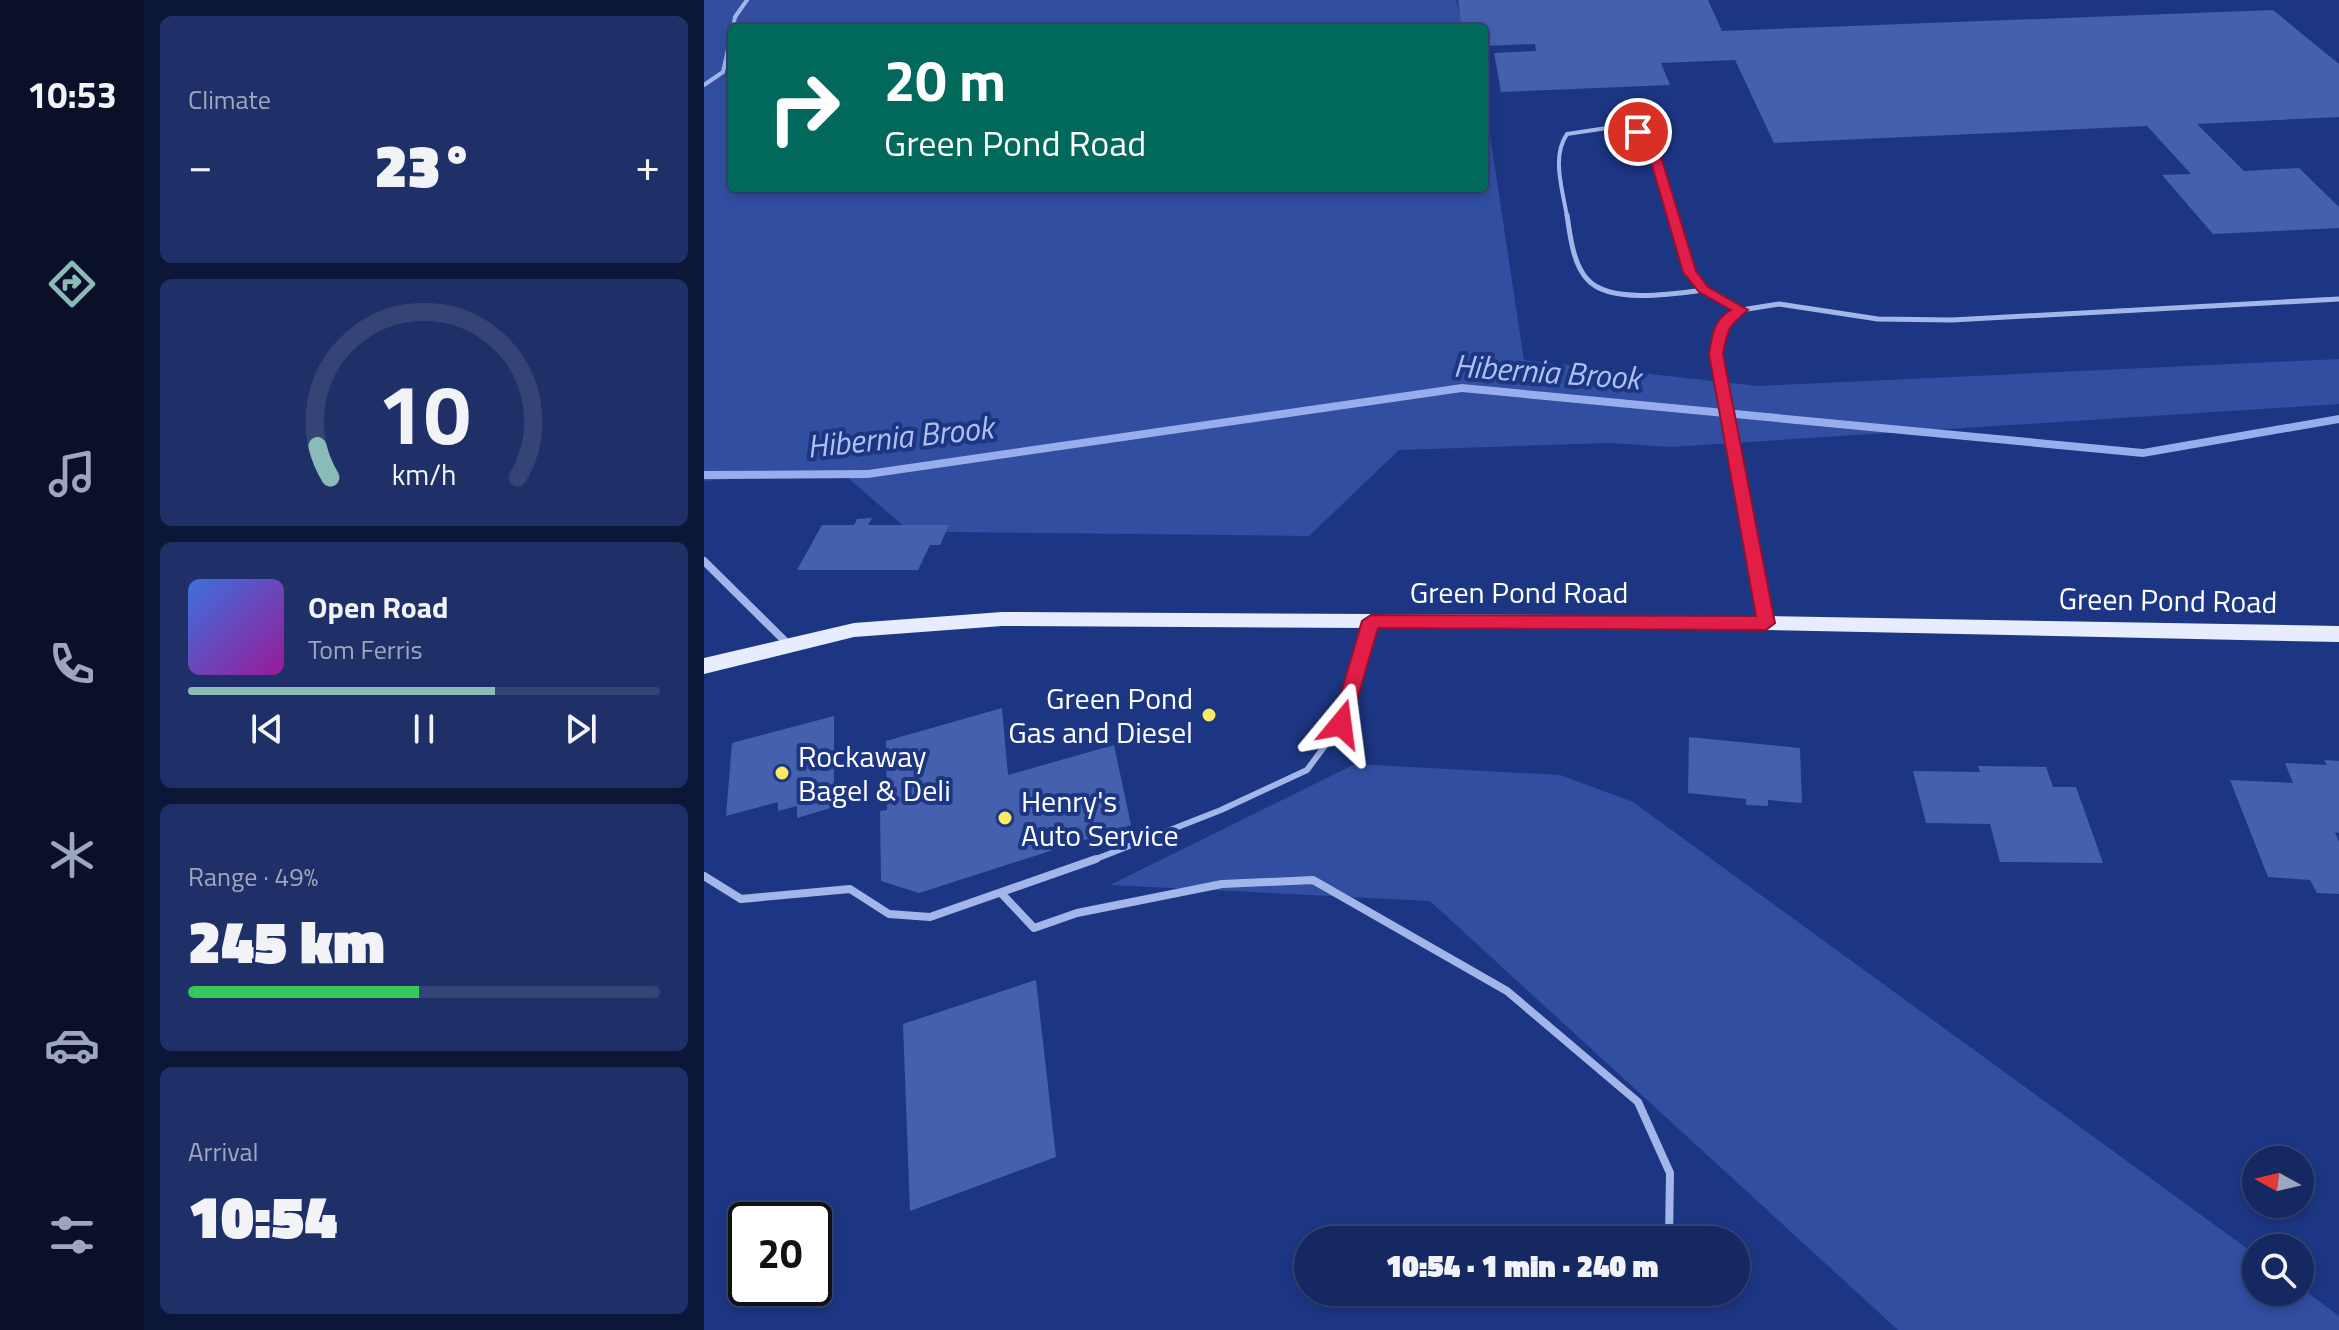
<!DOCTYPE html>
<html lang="en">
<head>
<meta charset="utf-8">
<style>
  body { margin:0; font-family:"Titillium Web",sans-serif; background:#1f3068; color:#f1f3f6; height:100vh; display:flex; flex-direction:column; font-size:30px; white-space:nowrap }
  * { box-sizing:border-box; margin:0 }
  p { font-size:26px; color:#9ea6be }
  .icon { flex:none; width:44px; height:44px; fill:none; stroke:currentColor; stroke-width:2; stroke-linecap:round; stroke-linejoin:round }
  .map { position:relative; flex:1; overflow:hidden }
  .panel { display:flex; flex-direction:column; gap:16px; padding:16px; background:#0c1636; width:560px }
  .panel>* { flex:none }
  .hud { position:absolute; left:24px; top:24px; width:760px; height:168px; border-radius:8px; box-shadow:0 4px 12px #0003,0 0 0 2px #354477; background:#00695c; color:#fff; overflow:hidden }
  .needle { width:52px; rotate:278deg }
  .fabs { position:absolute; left:1538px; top:1146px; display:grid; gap:16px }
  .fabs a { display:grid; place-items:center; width:72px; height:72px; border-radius:50%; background:#162862; box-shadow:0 4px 12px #0003,0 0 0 2px #354477; font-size:40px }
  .speed { position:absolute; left:24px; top:1202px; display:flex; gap:16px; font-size:40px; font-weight:700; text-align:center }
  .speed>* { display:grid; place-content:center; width:104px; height:104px; border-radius:50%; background:#162862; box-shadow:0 4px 12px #0003,0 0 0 2px #354477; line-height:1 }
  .speed .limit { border:4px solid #111; border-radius:12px; background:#fff; color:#111 }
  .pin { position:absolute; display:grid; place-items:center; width:68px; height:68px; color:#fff; margin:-34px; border:4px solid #fff; border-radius:50%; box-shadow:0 2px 8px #0007 }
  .me { position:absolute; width:88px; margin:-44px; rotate:16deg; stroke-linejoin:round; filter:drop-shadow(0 0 6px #0008) }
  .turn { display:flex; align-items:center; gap:28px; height:168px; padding:0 24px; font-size:36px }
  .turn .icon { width:104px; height:104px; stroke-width:2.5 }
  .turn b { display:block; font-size:56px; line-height:68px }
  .big { font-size:60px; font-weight:800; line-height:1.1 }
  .panel .widget { flex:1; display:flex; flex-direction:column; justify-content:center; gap:12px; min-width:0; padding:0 28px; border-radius:12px; background:#1f3068 }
  .panel .dial { align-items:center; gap:0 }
  .dial svg { height:208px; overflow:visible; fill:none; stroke:#354477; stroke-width:7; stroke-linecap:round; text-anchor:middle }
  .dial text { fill:#f1f3f6; stroke:none }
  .song { display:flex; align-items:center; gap:24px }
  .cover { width:96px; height:96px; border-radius:12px; background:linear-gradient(135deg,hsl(220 70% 55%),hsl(300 70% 35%)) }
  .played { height:8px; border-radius:4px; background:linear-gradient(90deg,#8bbbb9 65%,#354477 65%) }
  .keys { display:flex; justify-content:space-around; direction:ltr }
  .heat { display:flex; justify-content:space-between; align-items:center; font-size:44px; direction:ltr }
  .charge { height:12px; border-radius:6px; background:linear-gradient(90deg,#34c759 49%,#354477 0) }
  .trip { position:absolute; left:590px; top:1226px; width:456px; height:80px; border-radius:40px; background:#162862; box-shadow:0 4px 12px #0003,0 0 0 2px #354477; font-weight:800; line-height:80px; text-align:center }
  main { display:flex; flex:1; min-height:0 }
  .dock { display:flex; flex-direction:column; width:144px; justify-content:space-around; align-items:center; background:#091027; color:#9ea6be }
  .dock .icon { width:56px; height:56px }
  .dock .current { color:#8bbbb9 }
  .dock b { font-size:36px; color:#f1f3f6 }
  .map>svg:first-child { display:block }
  .green { fill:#314ea1 }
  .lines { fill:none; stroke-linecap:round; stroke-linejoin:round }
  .stream { fill:#97aeec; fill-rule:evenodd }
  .building { fill:#4560ac }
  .service-far3 { stroke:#a3b6ea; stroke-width:4 }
  .service-far2 { stroke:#a3b6ea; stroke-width:5 }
  .service-far1 { stroke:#a3b6ea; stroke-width:6 }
  .service { stroke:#a3b6ea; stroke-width:8 }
  .minor { stroke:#a3b6ea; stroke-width:8 }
  .primary { fill:#e7ecfe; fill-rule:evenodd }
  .route { fill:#e11d48; stroke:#92132f; stroke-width:2 }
  .poi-dot { fill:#f9ea62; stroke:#1d3683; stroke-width:3 }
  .labels { text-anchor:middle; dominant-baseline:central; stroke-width:8; stroke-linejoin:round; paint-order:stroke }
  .street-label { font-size:30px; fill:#fff; stroke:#1d3683 }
  .poi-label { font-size:30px; fill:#fff; stroke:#1d3683; text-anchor:start }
  .water-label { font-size:32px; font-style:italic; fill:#afc1f1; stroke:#1d3683 }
</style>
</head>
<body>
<main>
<nav class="dock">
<b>10:53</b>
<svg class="icon current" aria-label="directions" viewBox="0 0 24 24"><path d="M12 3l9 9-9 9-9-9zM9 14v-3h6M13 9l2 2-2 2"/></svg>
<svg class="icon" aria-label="music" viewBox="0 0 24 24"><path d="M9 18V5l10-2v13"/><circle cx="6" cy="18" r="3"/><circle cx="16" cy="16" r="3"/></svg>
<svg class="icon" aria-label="phone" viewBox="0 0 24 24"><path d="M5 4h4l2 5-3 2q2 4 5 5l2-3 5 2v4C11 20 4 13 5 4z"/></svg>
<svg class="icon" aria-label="climate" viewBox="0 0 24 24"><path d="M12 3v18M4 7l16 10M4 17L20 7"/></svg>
<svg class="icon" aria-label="car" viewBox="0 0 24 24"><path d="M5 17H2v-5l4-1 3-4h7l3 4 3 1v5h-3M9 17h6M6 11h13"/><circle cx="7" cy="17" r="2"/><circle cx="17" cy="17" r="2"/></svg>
<svg class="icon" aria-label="filters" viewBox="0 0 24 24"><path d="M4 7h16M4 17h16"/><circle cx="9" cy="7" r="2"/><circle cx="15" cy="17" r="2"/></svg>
</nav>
<section class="panel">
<div class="widget"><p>Climate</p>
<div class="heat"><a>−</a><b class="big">23°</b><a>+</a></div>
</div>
<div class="widget dial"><svg viewBox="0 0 100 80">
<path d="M14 69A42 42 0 1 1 86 69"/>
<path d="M14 69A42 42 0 0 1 9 57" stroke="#8bbbb9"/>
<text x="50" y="56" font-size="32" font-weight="700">10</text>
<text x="50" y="72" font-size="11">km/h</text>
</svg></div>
<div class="widget">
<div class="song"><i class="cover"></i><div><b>Open Road</b><p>Tom Ferris</p></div></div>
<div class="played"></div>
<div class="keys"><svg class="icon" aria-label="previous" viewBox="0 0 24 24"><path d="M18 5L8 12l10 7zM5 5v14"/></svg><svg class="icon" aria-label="pause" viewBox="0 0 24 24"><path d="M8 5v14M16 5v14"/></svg><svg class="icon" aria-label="next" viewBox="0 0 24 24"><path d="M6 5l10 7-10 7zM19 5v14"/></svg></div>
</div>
<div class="widget"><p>Range · 49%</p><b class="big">245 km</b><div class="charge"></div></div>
<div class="widget"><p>Arrival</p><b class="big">10:54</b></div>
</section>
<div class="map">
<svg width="1635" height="1330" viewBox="0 0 1635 1330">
  <rect width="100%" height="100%" fill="#1d3683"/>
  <path class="green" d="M 0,0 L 752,0 L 760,28 L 28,28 L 28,188 L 780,188 L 780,96 L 820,360 L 1054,386 L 1635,359 L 1635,404 L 966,447 L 906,443 L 695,450 L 605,536 L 244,532 L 211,536 L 136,471 L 0,481 Z
    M 651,764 L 856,775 L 929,802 L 1552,1255 L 1552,1292 L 1596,1292 L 1596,1287 L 1635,1316 L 1635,1330 L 1194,1330 L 726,901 L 406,885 Z"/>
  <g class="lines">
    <path class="stream" d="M 758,384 L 1439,449 L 1635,415 L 1635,423 L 1439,457 L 758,392 L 164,478 L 0,479 L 0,471 L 164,470 Z"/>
  </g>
  <path class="building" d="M 754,0 L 1004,0 L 1018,31 L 1569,10 L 1635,64 L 1635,117 L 1493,124 L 1540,171 L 1595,168 L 1635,207 L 1635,228 L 1509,234 L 1458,175 L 1487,174 L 1443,126 L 1070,143 L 1031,60 L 957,63 L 966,85 L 797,92 L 790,53 L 832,51 L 831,44 L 780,46 L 780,28 L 758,28 Z
    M 168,518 L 164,525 L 245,525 L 236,545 L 226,545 L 214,570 L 93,570 L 118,525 L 150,525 L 153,519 Z
    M 298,708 L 304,775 L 410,745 L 427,825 L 215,893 L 177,881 L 176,811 L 183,810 L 182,741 Z
    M 130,716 L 130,807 L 93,818 L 93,806 L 74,811 L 74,802 L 22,816 L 28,743 Z
    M 985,737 L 1096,748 L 1098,803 L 1064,800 L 1064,806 L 1042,805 L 1042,799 L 984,793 Z
    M 1620,760 L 1635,761 L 1635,833 L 1631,832 L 1635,842 L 1635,894 L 1613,893 L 1606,880 L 1564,877 L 1526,780 L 1589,783 L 1581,763 L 1623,765 Z
    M 1274,766 L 1342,767 L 1349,787 L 1372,787 L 1399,863 L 1296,862 L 1286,824 L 1222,823 L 1209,771 L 1276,772 Z
    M 332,980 L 352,1157 L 206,1211 L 199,1024 Z"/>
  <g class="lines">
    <path class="service-far3" d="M 29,28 L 31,17 L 43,0
      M 0,85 L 19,72 L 28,31
      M 863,217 C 859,191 847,157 863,134 L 903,128 L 943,137 L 969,217"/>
    <path class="service-far2" d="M 863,215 C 866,235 869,265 884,280 C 906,304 970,294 999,290
      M 968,215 L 986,272 L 999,290
      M 999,290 L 1037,310
      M 1039,498 L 1012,354 L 1021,322 L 1037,310 L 1075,304 L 1174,319 L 1248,320 L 1635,299"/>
    <path class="service-far1" d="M 1038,496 L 1062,623
      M 387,861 L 517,810 L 603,770 L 637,724 L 667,621"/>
    <path class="service" d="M 0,876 L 37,899 L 146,889 L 185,914 L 226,917 L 392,859
      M 298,894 L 330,928 L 373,913 L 518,884 L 609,880 L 803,991 L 934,1102 L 966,1173 L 965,1240
      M 961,1292 L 961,1297"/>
    <path class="minor" d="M 0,561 L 86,646"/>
    <path class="primary" d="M 298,612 L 1062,616 L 1635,626 L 1635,642 L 1062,630 L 298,626 L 150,637 L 0,674 L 0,658 L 150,623 Z"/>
  </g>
  <path class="route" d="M 930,130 L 938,130 L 953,144 L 992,271 L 1004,287 L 1044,310 C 1024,327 1024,327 1019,354 L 1071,623 L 1062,630 L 674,628 L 646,724 L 644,730 L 630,730 L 628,724 L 658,621 L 667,615 L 1052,616 L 1005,354 C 1008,336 1009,320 1027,310 L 995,292 L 979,272 L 942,145 L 930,135 Z"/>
  <g class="poi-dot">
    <circle cx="505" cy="715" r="8"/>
    <circle cx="78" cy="773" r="8"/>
    <circle cx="301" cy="818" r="8"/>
  </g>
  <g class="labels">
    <g class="street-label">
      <text x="815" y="592">Green Pond Road</text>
      <text transform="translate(1464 600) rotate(1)">Green Pond Road</text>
    </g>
    <g class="poi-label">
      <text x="489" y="698" text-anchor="end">Green Pond<tspan x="489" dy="34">Gas and Diesel</tspan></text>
      <text x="94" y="756">Rockaway<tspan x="94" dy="34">Bagel &amp; Deli</tspan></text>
      <text x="317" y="801">Henry's<tspan x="317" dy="34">Auto Service</tspan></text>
    </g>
    <g class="water-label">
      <text transform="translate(843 371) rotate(4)">Hibernia Brook</text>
      <text transform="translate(196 436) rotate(-6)">Hibernia Brook</text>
    </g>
  </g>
</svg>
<div class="fabs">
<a><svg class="needle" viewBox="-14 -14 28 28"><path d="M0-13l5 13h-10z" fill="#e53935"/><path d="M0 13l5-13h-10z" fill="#9ea6be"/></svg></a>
<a><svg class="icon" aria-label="search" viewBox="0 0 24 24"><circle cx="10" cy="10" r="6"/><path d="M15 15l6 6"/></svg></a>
</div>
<div class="speed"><div class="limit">20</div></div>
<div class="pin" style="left:934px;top:132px;background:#d93025"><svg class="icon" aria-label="arrive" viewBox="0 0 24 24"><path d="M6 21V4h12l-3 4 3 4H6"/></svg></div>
<svg class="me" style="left:637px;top:724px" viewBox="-20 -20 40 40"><path d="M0-17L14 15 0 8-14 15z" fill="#e11d48" stroke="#fff" stroke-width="4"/></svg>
<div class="trip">10:54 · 1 min · 240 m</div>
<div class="hud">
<div class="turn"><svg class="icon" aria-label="right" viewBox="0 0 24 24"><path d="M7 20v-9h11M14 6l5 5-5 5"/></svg><div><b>20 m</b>Green Pond Road</div></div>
</div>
</div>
</main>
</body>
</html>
